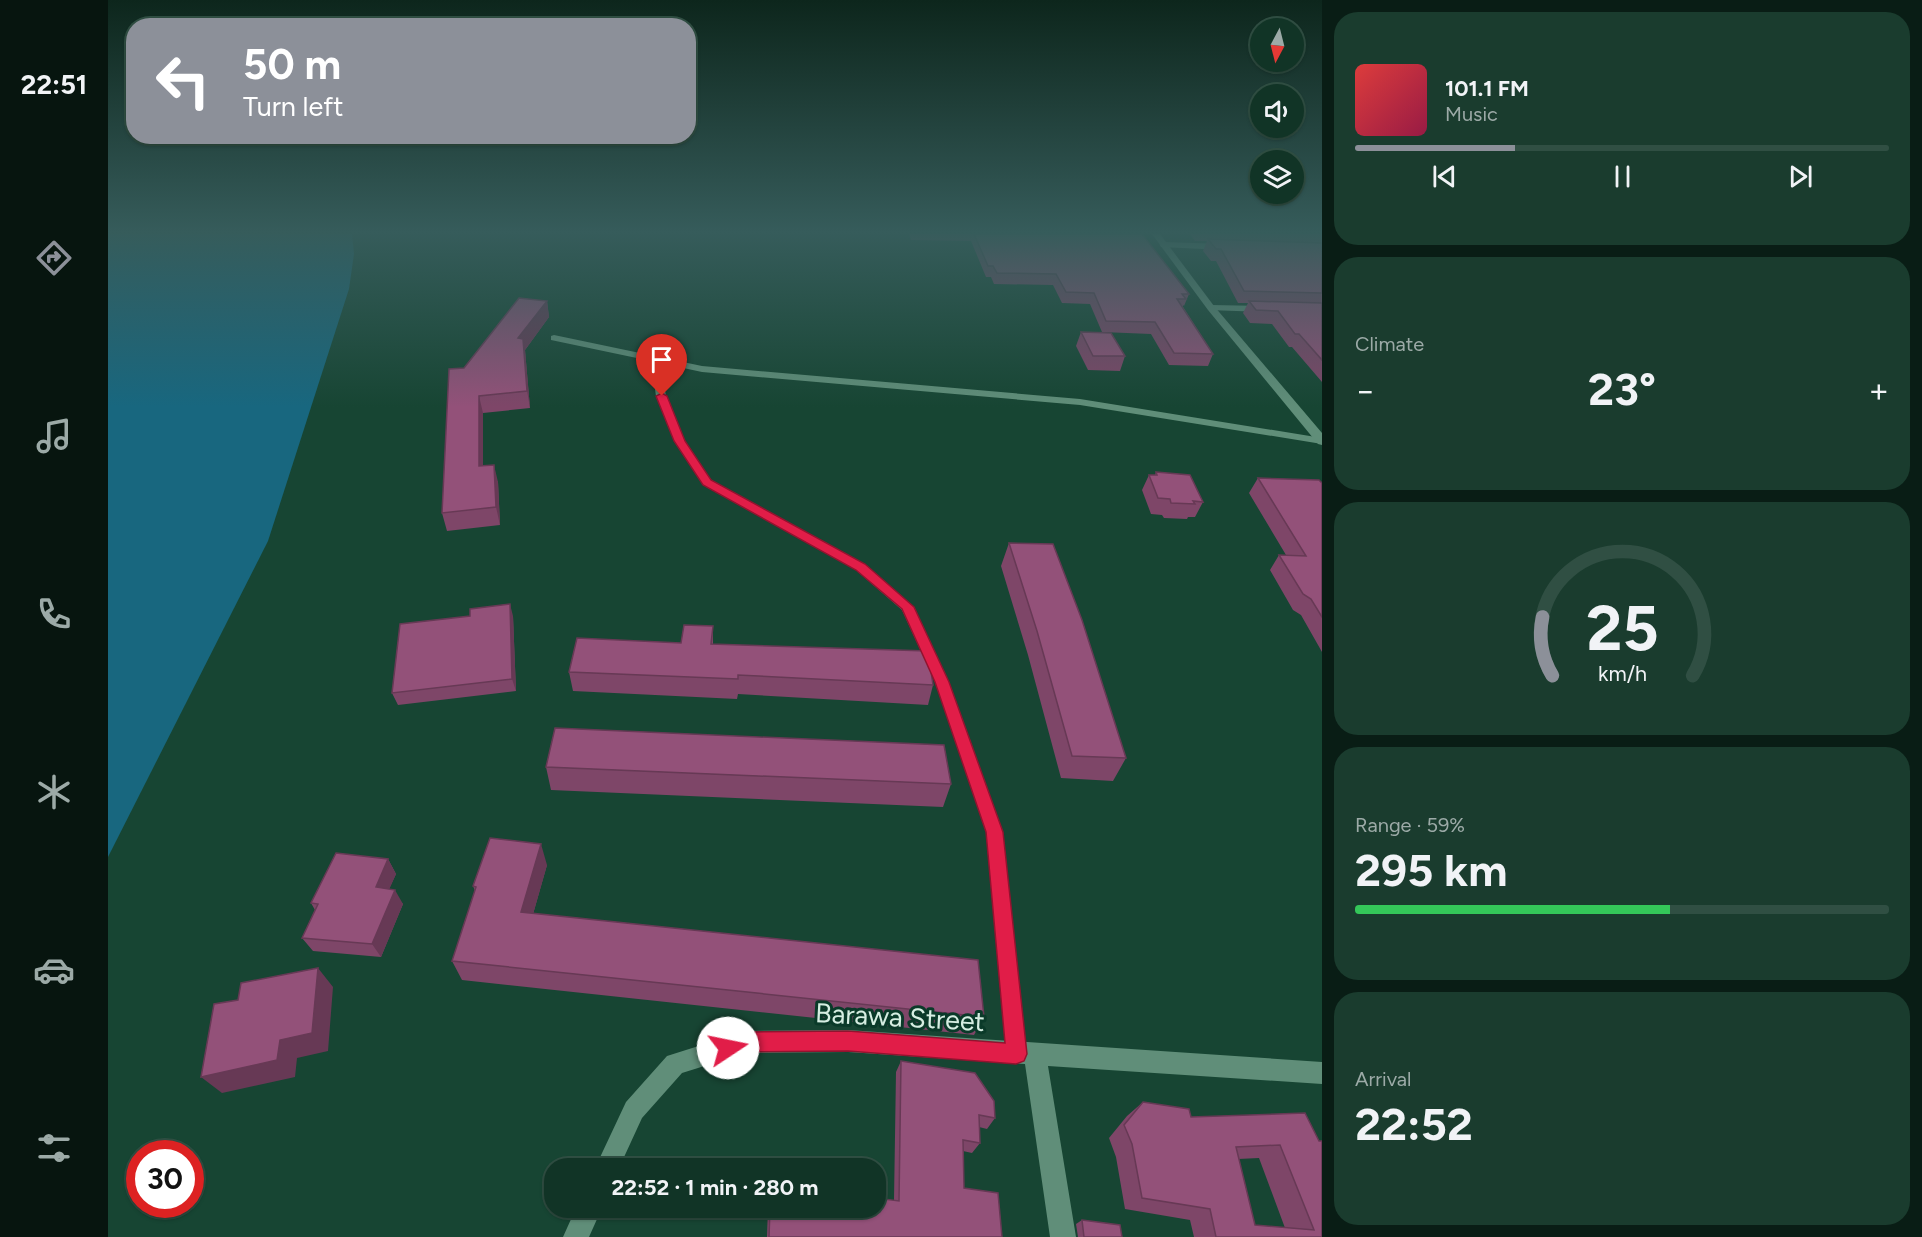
<!DOCTYPE html>
<html lang="en">
<head>
<meta charset="utf-8">
<style>
  body { margin:0; font-family:Figtree,sans-serif; background:#1a3c2e; color:#f1f3f6; height:100vh; display:flex; flex-direction:column; font-size:22px; white-space:nowrap }
  * { box-sizing:border-box; margin:0 }
  p { font-size:20px; color:#9caaa7 }
  .icon { flex:none; width:33px; height:33px; fill:none; stroke:currentColor; stroke-width:2; stroke-linecap:round; stroke-linejoin:round }
  .map { position:relative; flex:1; overflow:hidden }
  .side { display:flex; flex-direction:column; gap:12px; padding:12px; background:#091d15; width:600px }
  .side>* { flex:none }
  .guide { position:absolute; left:18px; top:18px; width:570px; height:126px; border-radius:24px; box-shadow:0 2px 4px #0004,0 0 0 2px #304f43; background:#8c9099; color:#fff; overflow:hidden }
  .needle { width:39px; rotate:187deg }
  .tools { position:absolute; left:1142px; top:18px; display:grid; gap:12px }
  .tools a { display:grid; place-items:center; width:54px; height:54px; border-radius:50%; background:#113426; box-shadow:0 2px 4px #0004,0 0 0 2px #304f43; font-size:30px }
  .speed { position:absolute; left:18px; top:1140px; display:flex; gap:12px; font-size:30px; font-weight:700; text-align:center }
  .speed>* { display:grid; place-content:center; width:78px; height:78px; border-radius:50%; background:#113426; box-shadow:0 2px 4px #0004,0 0 0 2px #304f43; line-height:1 }
  .speed .limit { border:9px solid #d22; background:#fff; color:#111 }
  .pin { position:absolute; display:grid; place-items:center; width:51px; height:51px; color:#fff; margin:-62px -26px; border-radius:50% 50% 50% 0; rotate:-45deg; box-shadow:0 0 6px #0007 }
  .pin .icon { rotate:45deg }
  .me { position:absolute; width:66px; margin:-33px; rotate:79deg; stroke-linejoin:round; filter:drop-shadow(0 0 4px #0008) }
  .turn { display:flex; align-items:center; gap:21px; height:126px; padding:0 18px; font-size:27px }
  .turn .icon { width:78px; height:78px; stroke-width:2.5 }
  .turn b { display:block; font-size:42px; line-height:51px }
  .big { font-size:45px; font-weight:700; line-height:1.1 }
  .side .widget { flex:1; display:flex; flex-direction:column; justify-content:center; gap:9px; min-width:0; padding:0 21px; border-radius:24px; background:#1a3c2e }
  .side .dial { align-items:center; gap:0 }
  .dial svg { height:156px; overflow:visible; fill:none; stroke:#304f43; stroke-width:7; stroke-linecap:round; text-anchor:middle }
  .dial text { fill:#f1f3f6; stroke:none }
  .song { display:flex; align-items:center; gap:18px }
  .cover { width:72px; height:72px; border-radius:9px; background:linear-gradient(135deg,hsl(0 70% 55%),hsl(340 70% 35%)) }
  .played { height:6px; border-radius:3px; background:linear-gradient(90deg,#8c9099 30%,#304f43 30%) }
  .keys { display:flex; justify-content:space-around; direction:ltr }
  .heat { display:flex; justify-content:space-between; align-items:center; font-size:33px; direction:ltr }
  .charge { height:9px; border-radius:4px; background:linear-gradient(90deg,#34c759 59%,#304f43 0) }
  .trip { position:absolute; left:436px; top:1158px; width:342px; height:60px; border-radius:24px; background:#113426; box-shadow:0 2px 4px #0004,0 0 0 2px #304f43; font-weight:700; line-height:60px; text-align:center }
  main { display:flex; flex:1; min-height:0 }
  .tab-bar { display:flex; flex-direction:column; width:108px; justify-content:space-around; align-items:center; background:#07150f; color:#9caaa7 }
  .tab-bar .icon { width:42px; height:42px }
  .tab-bar .active { color:#8c9099 }
  .tab-bar b { font-size:27px; color:#f1f3f6 }
  .map>svg:first-child { display:block }
  .water { fill:#18677f }
  .lines { fill:none; stroke-linecap:round; stroke-linejoin:round }
  .lane { fill:#608e79; fill-rule:evenodd }
  .street { fill:#608e79; fill-rule:evenodd }
  .secondary { fill:#608e79; fill-rule:evenodd }
  .wall { fill:#7e4668; fill-rule:evenodd }
  .shaded-wall { fill:#673955 }
  .building { fill:#935179; stroke:#673955; stroke-width:1.5; fill-rule:evenodd }
  .route { fill:#e11d48; stroke:#92132f; stroke-width:1.5 }
  .labels { text-anchor:middle; dominant-baseline:central; stroke-width:6; stroke-linejoin:round; paint-order:stroke }
  .near-street-label { font-size:27px; fill:#d6eee2; stroke:#0a3a29 }
</style>
</head>
<body>
<main>
<nav class="tab-bar">
<b>22:51</b>
<svg class="icon active" aria-label="directions" viewBox="0 0 24 24"><path d="M12 3l9 9-9 9-9-9zM9 14v-3h6M13 9l2 2-2 2"/></svg>
<svg class="icon" aria-label="music" viewBox="0 0 24 24"><path d="M9 18V5l10-2v13"/><circle cx="6" cy="18" r="3"/><circle cx="16" cy="16" r="3"/></svg>
<svg class="icon" aria-label="phone" viewBox="0 0 24 24"><path d="M5 4h4l2 5-3 2q2 4 5 5l2-3 5 2v4C11 20 4 13 5 4z"/></svg>
<svg class="icon" aria-label="climate" viewBox="0 0 24 24"><path d="M12 3v18M4 7l16 10M4 17L20 7"/></svg>
<svg class="icon" aria-label="car" viewBox="0 0 24 24"><path d="M5 17H2v-5l4-1 3-4h7l3 4 3 1v5h-3M9 17h6M6 11h13"/><circle cx="7" cy="17" r="2"/><circle cx="17" cy="17" r="2"/></svg>
<svg class="icon" aria-label="filters" viewBox="0 0 24 24"><path d="M4 7h16M4 17h16"/><circle cx="9" cy="7" r="2"/><circle cx="15" cy="17" r="2"/></svg>
</nav>
<div class="map">
<svg width="1214" height="1237" viewBox="0 0 1214 1237">
  <rect width="100%" height="100%" fill="#174533"/>
  <path class="water" d="M 0,234 L 244,234 L 246,254 L 241,289 L 160,541 L 0,857 Z"/>
  <g class="lines">
    <path class="lane" d="M 446,335 L 594,366 L 972,399 L 1214,438 L 1214,444 L 972,405 L 594,372 L 552,363 L 558,396 L 576,441 L 603,481 L 756,564 L 806,607 L 841,682 L 895,832 L 918,1054 L 915,1061 L 908,1064 L 901,1061 L 898,1054 L 879,832 L 827,682 L 794,610 L 748,570 L 595,485 L 566,441 L 548,396 L 543,361 L 443,340 L 443,336 Z"/>
    <path class="street" d="M 1056,242 L 1116,244 L 1120,247 L 1116,250 L 1053,247 L 1052,245 Z
      M 1103,305 L 1157,306 L 1162,309 L 1157,312 L 1100,310 L 1100,306 Z
      M 740,1030 L 1214,1062 L 1214,1084 L 940,1066 L 968,1237 L 942,1237 L 917,1064 L 740,1052 L 638,1053 L 574,1073 L 534,1118 L 511,1168 L 487,1168 L 518,1102 L 559,1056 L 638,1031 Z
      M 468,1208 L 494,1208 L 481,1237 L 455,1237 Z"/>
    <path class="secondary" d="M 1044,234 L 1052,234 L 1106,306 L 1214,433 L 1214,445 L 1210,444 L 1100,310 Z"/>
  </g>
  <path class="wall" d="M 801,234 L 1034,234 L 1081,294 L 1076,306 L 1075,305 L 1075,307 L 1105,354 L 1100,366 L 1061,365 L 1043,334 L 994,332 L 982,304 L 954,303 L 945,285 L 886,284 L 883,277 L 878,277 L 863,241 L 803,240 Z
    M 1082,234 L 1214,234 L 1214,382 L 1184,347 L 1181,347 L 1164,324 L 1142,323 L 1135,313 L 1140,303 L 1130,303 L 1108,261 L 1103,261 L 1095,251 L 1099,241 L 1087,241 Z
    M 439,301 L 441,317 L 417,350 L 422,408 L 375,413 L 375,466 L 390,482 L 392,525 L 339,531 L 334,513 L 356,368 Z
    M 973,332 L 1017,356 L 1012,371 L 980,370 L 968,346 Z
    M 1048,472 L 1095,502 L 1087,517 L 1080,517 L 1079,519 L 1056,518 L 1054,515 L 1043,514 L 1034,490 L 1041,475 L 1047,475 Z
    M 1150,478 L 1214,483 L 1214,652 L 1193,615 L 1185,610 L 1162,570 L 1171,555 L 1178,555 L 1141,493 Z
    M 901,543 L 1018,758 L 1005,781 L 953,778 L 920,655 L 893,566 Z
    M 405,616 L 408,691 L 290,705 L 284,693 Z
    M 605,626 L 605,644 L 825,685 L 820,705 L 630,694 L 629,699 L 465,691 L 461,672 L 573,643 Z
    M 438,767 L 843,784 L 835,807 L 443,790 Z
    M 280,859 L 288,874 L 281,889 L 295,904 L 273,957 L 205,951 L 194,938 L 207,910 L 203,903 Z
    M 439,865 L 425,914 L 876,1017 L 866,1035 L 354,980 L 344,961 L 367,891 L 365,886 Z
    M 793,1061 L 887,1118 L 879,1129 L 871,1127 L 872,1143 L 864,1153 L 855,1151 L 856,1188 L 894,1237 L 659,1237 L 660,1208 L 768,1208 L 786,1200 L 788,1072 Z
    M 1035,1102 L 1083,1117 L 1211,1141 L 1214,1237 L 1086,1237 L 1082,1220 L 1017,1209 L 1008,1157 L 1001,1138 L 1019,1116 ZM 1151,1158 L 1177,1228 L 1147,1225 L 1130,1159 Z
    M 974,1220 L 1014,1237 L 970,1237 L 968,1224 Z"/>
  <path class="shaded-wall" d="M 439,301 L 441,317 L 417,350 L 422,408 L 410,338 Z
    M 371,396 L 375,413 L 375,484 L 371,466 Z
    M 386,465 L 390,482 L 392,525 L 388,507 Z
    M 402,604 L 405,616 L 408,691 L 404,679 Z
    M 433,844 L 439,865 L 420,932 L 413,912 Z
    M 280,859 L 288,874 L 276,901 L 268,887 Z
    M 287,890 L 295,904 L 273,957 L 264,944 Z
    M 210,968 L 225,987 L 220,1051 L 189,1058 L 187,1077 L 114,1093 L 93,1077 L 172,1040 Z"/>
  <path class="building" d="M 866,234 L 1034,234 L 1081,294 L 1074,294 L 1078,299 L 1069,299 L 1105,354 L 1066,353 L 1047,322 L 998,321 L 986,293 L 958,292 L 948,274 L 889,273 L 885,266 L 880,266 Z
    M 1100,239 L 1214,243 L 1214,293 L 1136,291 L 1113,249 L 1108,249 Z
    M 411,298 L 439,301 L 410,338 L 415,339 L 419,391 L 371,396 L 371,466 L 386,465 L 388,507 L 334,513 L 341,369 L 356,368 Z
    M 1141,301 L 1214,303 L 1214,360 L 1191,334 L 1187,334 L 1170,311 L 1148,310 Z
    M 973,332 L 1003,333 L 1017,356 L 985,356 Z
    M 1048,472 L 1082,475 L 1095,502 L 1085,501 L 1087,504 L 1063,503 L 1062,499 L 1050,498 L 1041,475 L 1049,475 Z
    M 1150,478 L 1211,480 L 1214,483 L 1214,617 L 1203,599 L 1195,594 L 1171,555 L 1198,556 Z
    M 901,543 L 945,544 L 974,620 L 1018,758 L 964,756 L 929,631 Z
    M 402,604 L 404,679 L 284,693 L 292,624 L 362,616 L 362,609 Z
    M 576,625 L 605,626 L 603,644 L 820,651 L 825,685 L 630,675 L 630,679 L 461,672 L 469,638 L 573,643 Z
    M 447,728 L 836,745 L 843,784 L 438,767 Z
    M 382,838 L 433,844 L 413,912 L 870,960 L 876,1017 L 344,961 L 368,887 L 365,886 Z
    M 228,853 L 280,859 L 268,887 L 287,890 L 264,944 L 194,938 L 210,904 L 203,903 Z
    M 210,968 L 204,1033 L 172,1040 L 169,1060 L 93,1077 L 106,1004 L 130,1000 L 133,983 Z
    M 793,1061 L 867,1073 L 886,1101 L 887,1118 L 871,1115 L 872,1143 L 855,1140 L 856,1188 L 890,1193 L 894,1237 L 661,1237 L 662,1208 L 768,1208 L 768,1198 L 791,1201 Z
    M 1035,1102 L 1081,1109 L 1083,1117 L 1197,1113 L 1211,1141 L 1214,1141 L 1214,1237 L 1108,1237 L 1102,1209 L 1034,1198 L 1024,1144 L 1016,1125 ZM 1172,1145 L 1206,1230 L 1147,1225 L 1128,1147 Z
    M 974,1220 L 1012,1225 L 1014,1237 L 976,1237 Z"/>
  <linearGradient id="sky" x2="0" y2="1"><stop stop-color="#0d261c"/><stop offset="0.57" stop-color="#365c5b"/><stop offset="1" stop-color="#365c5b" stop-opacity="0"/></linearGradient>
  <rect width="1214" height="407" fill="url(#sky)"/>
  <path class="route" d="M 554,393 L 559,396 L 577,441 L 603,480 L 757,564 L 806,607 L 841,682 L 895,832 L 919,1054 L 916,1061 L 908,1064 L 740,1051 L 638,1052 L 620,1058 L 613,1055 L 610,1048 L 613,1040 L 638,1032 L 740,1031 L 897,1043 L 878,832 L 827,682 L 794,609 L 748,570 L 595,485 L 566,441 L 548,396 Z"/>
  <g class="labels">
    <g class="near-street-label">
      <text transform="translate(792 1017) rotate(3)">Barawa Street</text>
    </g>
  </g>
</svg>
<div class="tools">
<a><svg class="needle" viewBox="-14 -14 28 28"><path d="M0-13l5 13h-10z" fill="#e53935"/><path d="M0 13l5-13h-10z" fill="#9caaa7"/></svg></a>
<a><svg class="icon" aria-label="sound" viewBox="0 0 24 24"><path d="M4 9h4l5-4v14l-5-4H4zM17 9q2 3 0 6"/></svg></a>
<a><svg class="icon" aria-label="layers" viewBox="0 0 24 24"><path d="M12 4l9 5-9 5-9-5zM3 14l9 5 9-5"/></svg></a>
</div>
<div class="speed"><div class="limit">30</div></div>
<div class="pin" style="left:554px;top:396px;background:#d93025"><svg class="icon" aria-label="arrive" viewBox="0 0 24 24"><path d="M6 21V4h12l-3 4 3 4H6"/></svg></div>
<svg class="me" style="left:620px;top:1048px" viewBox="-20 -20 40 40"><circle r="19" fill="#fff"/><path d="M0-13L10 11 0 6-10 11z" fill="#e11d48"/></svg>
<div class="trip">22:52 · 1 min · 280 m</div>
<div class="guide">
<div class="turn"><svg class="icon" aria-label="left" viewBox="0 0 24 24"><path d="M17 20v-9H6M10 6l-5 5 5 5"/></svg><div><b>50 m</b>Turn left</div></div>
</div>
</div>
<section class="side">
<div class="widget">
<div class="song"><i class="cover"></i><div><b>101.1 FM</b><p>Music</p></div></div>
<div class="played"></div>
<div class="keys"><svg class="icon" aria-label="previous" viewBox="0 0 24 24"><path d="M18 5L8 12l10 7zM5 5v14"/></svg><svg class="icon" aria-label="pause" viewBox="0 0 24 24"><path d="M8 5v14M16 5v14"/></svg><svg class="icon" aria-label="next" viewBox="0 0 24 24"><path d="M6 5l10 7-10 7zM19 5v14"/></svg></div>
</div>
<div class="widget"><p>Climate</p>
<div class="heat"><a>−</a><b class="big">23°</b><a>+</a></div>
</div>
<div class="widget dial"><svg viewBox="0 0 100 80">
<path d="M14 69A42 42 0 1 1 86 69"/>
<path d="M14 69A42 42 0 0 1 9 39" stroke="#8c9099"/>
<text x="50" y="56" font-size="32" font-weight="700">25</text>
<text x="50" y="72" font-size="11">km/h</text>
</svg></div>
<div class="widget"><p>Range · 59%</p><b class="big">295 km</b><div class="charge"></div></div>
<div class="widget"><p>Arrival</p><b class="big">22:52</b></div>
</section>
</main>
</body>
</html>
